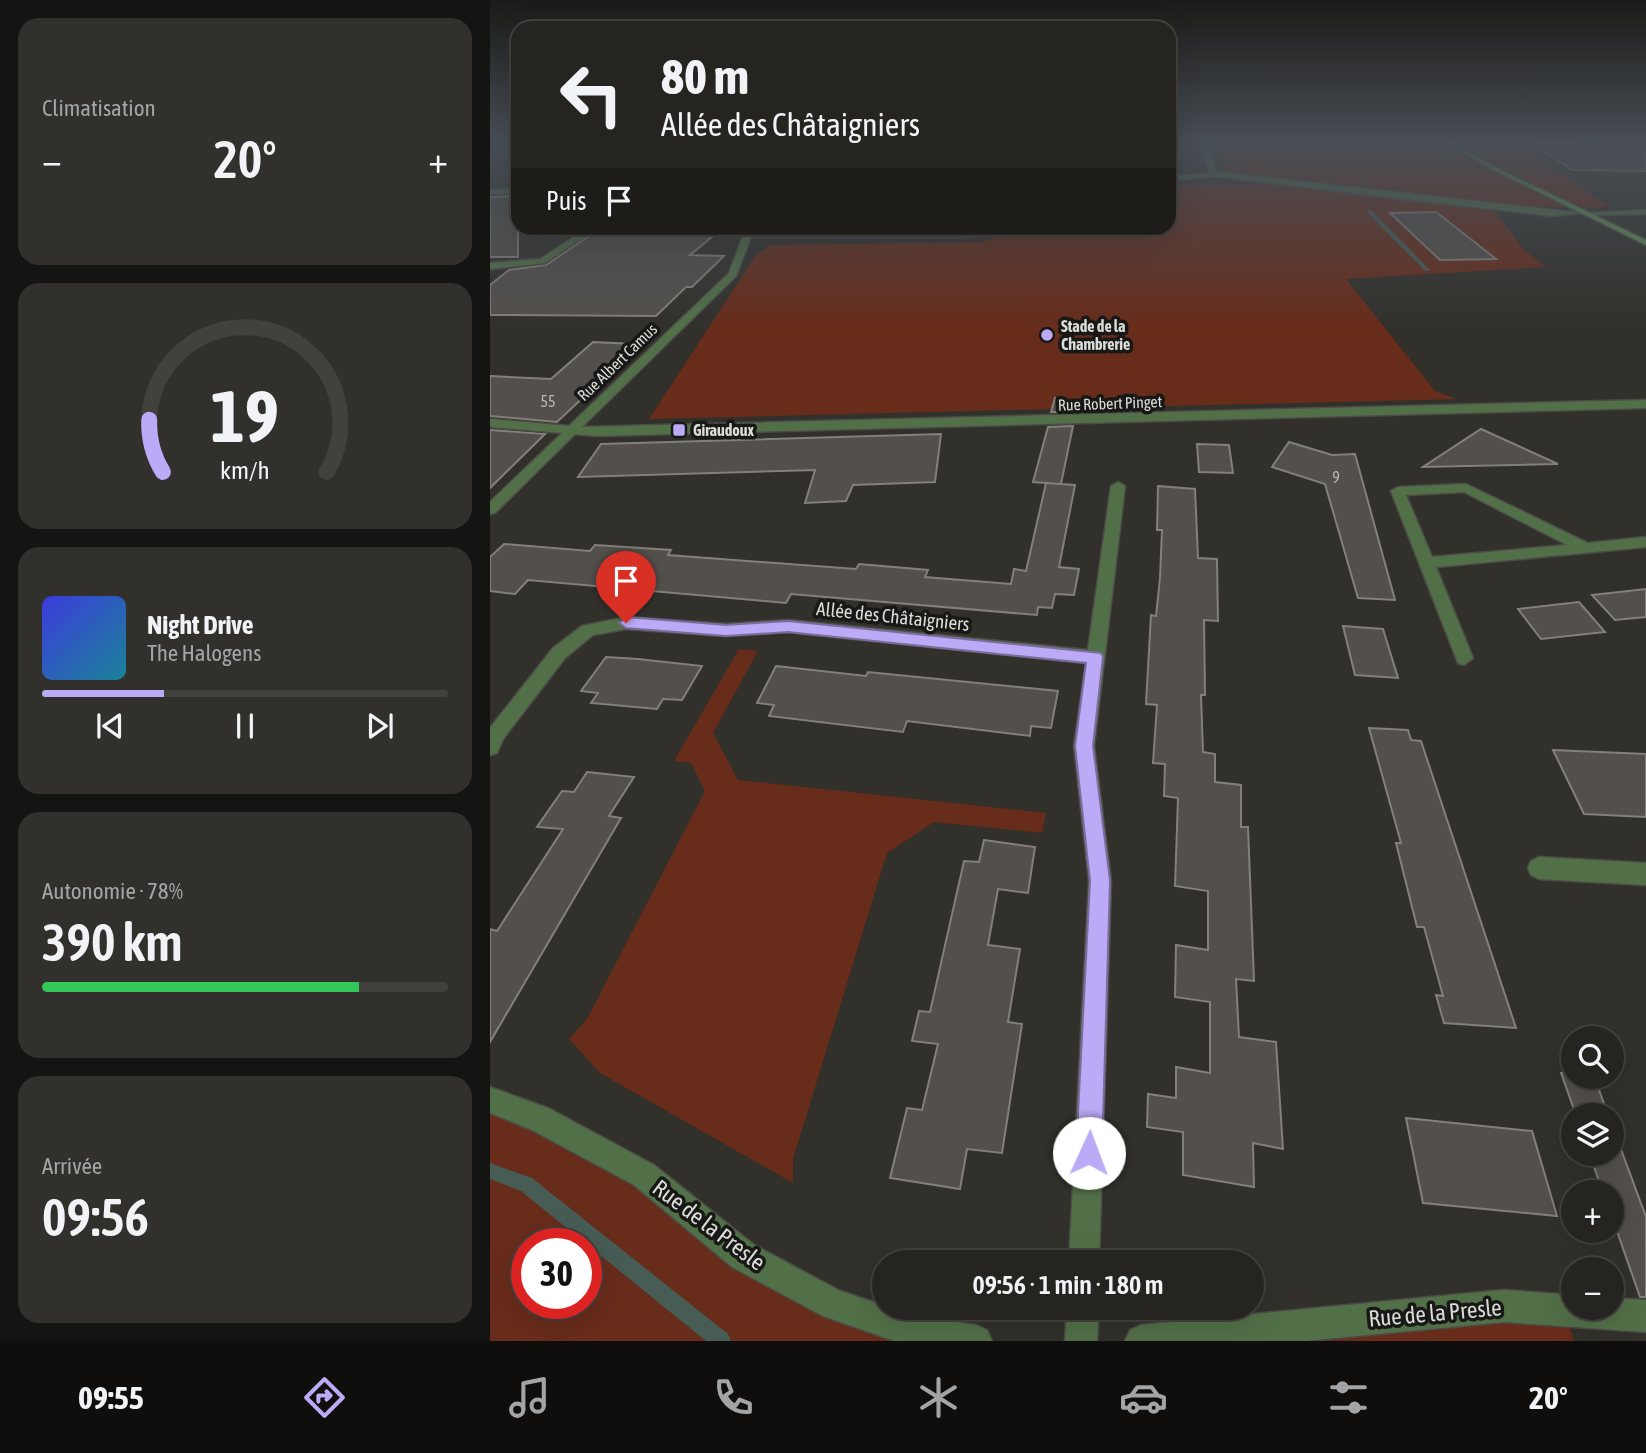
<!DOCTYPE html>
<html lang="fr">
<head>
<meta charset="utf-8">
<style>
  body { margin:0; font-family:"Asap Condensed",sans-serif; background:#31302d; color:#f1f3f6; height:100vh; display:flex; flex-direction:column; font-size:26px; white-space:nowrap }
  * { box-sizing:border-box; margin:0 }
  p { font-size:23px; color:#a3a4a5 }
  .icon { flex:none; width:38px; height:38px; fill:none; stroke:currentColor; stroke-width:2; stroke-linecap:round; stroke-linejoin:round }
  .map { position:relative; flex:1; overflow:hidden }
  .drawer { display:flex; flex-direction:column; gap:18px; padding:18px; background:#141412; width:490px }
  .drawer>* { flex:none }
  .hud { position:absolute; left:21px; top:21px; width:665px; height:214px; border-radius:21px; box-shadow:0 7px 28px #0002,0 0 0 2px #42413e; background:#252420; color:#f1f3f6; overflow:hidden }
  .controls { position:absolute; left:1071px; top:1026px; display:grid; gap:14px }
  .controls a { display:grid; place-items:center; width:63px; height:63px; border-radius:50%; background:#252420; box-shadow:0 7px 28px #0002,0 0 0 2px #42413e; font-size:35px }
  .speed { position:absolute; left:21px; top:1228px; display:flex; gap:14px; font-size:35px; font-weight:700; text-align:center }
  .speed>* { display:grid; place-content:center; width:91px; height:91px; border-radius:50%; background:#252420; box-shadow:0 7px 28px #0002,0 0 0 2px #42413e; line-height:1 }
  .speed .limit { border:10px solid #d22; background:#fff; color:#111 }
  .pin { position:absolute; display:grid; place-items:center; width:60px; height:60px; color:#fff; margin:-72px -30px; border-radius:50% 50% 50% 0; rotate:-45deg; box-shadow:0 0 7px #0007 }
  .pin .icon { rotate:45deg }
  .me { position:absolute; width:77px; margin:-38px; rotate:2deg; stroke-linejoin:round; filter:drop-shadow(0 0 5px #0008) }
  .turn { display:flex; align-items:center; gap:24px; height:147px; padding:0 35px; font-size:32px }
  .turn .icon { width:91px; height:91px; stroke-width:2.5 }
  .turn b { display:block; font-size:49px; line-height:60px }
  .then { display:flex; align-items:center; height:66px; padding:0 35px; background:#0003; gap:14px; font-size:26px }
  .big { font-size:52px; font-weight:600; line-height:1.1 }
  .drawer .widget { flex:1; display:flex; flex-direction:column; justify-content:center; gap:10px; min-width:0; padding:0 24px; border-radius:21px; background:#31302d }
  .drawer .dial { align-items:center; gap:0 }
  .dial svg { height:182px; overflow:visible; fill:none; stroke:#42413e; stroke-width:7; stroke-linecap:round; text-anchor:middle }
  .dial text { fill:#f1f3f6; stroke:none }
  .song { display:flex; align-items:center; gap:21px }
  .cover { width:84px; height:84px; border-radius:10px; background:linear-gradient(135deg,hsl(240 70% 55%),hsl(190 70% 35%)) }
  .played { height:7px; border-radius:4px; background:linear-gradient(90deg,#bcaaf6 30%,#42413e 30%) }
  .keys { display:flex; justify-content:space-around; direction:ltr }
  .heat { display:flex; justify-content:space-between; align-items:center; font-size:38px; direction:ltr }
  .charge { height:10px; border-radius:5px; background:linear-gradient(90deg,#34c759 78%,#42413e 0) }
  .trip { position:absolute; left:382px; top:1250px; width:392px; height:70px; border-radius:35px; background:#252420; box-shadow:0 7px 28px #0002,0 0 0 2px #42413e; font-weight:600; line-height:70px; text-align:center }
  .tab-bar { display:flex; height:112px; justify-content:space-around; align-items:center; background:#0f0e0d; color:#a3a4a5 }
  .tab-bar .icon { width:49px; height:49px }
  .tab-bar .selected { color:#bcaaf6 }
  .tab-bar b { font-size:32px; color:#f1f3f6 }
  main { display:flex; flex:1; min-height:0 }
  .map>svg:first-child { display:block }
  .green { fill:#682c1b; fill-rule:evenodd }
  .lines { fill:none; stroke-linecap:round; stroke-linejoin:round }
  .stream { fill:#465c55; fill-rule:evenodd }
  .building { fill:#534f4b; stroke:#847f7a; stroke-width:2 }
  .street-casing { stroke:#4c4b47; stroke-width:3 }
  .secondary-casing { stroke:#4c4b47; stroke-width:3 }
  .street { fill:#527048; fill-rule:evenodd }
  .secondary { fill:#639353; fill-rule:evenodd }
  .route { fill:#bcaaf6; stroke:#7a6ea0; stroke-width:2 }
  .poi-dot { fill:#bcaaf6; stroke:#181816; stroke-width:2.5 }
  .labels { text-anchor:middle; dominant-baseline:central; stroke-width:7; stroke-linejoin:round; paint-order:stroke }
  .far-poi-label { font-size:16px; font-weight:bold; fill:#dbdbd8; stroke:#181816; text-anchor:start }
  .far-street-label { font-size:16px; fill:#dbdbd8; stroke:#181816 }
  .number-label { font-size:16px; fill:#b9b8b5 }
  .street-label { font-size:19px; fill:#dbdbd8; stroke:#181816 }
  .near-street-label { font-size:23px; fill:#dbdbd8; stroke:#181816 }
</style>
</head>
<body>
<main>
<section class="drawer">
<div class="widget"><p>Climatisation</p>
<div class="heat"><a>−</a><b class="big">20°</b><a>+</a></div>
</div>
<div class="widget dial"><svg viewBox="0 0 100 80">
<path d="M14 69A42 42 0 1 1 86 69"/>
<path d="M14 69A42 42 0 0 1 8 46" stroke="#bcaaf6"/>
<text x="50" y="56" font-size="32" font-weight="700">19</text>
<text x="50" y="72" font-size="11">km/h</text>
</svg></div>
<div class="widget">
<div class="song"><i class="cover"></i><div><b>Night Drive</b><p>The Halogens</p></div></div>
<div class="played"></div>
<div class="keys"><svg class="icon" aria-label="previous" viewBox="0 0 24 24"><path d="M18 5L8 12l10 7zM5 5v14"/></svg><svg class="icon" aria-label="pause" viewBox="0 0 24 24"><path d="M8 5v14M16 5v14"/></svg><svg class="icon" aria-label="next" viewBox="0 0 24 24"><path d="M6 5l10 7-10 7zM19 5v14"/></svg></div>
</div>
<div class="widget"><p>Autonomie · 78%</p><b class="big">390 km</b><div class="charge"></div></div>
<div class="widget"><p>Arrivée</p><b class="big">09:56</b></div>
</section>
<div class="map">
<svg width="1156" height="1341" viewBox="0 0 1156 1341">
  <rect width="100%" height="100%" fill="#31302b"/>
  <path class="green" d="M 726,141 L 1023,141 L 1120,207 C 992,210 862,187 734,172 Z
    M 775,184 L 1004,210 L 1033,249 L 1056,267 L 856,279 L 945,391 L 967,399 L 159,419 L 266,255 L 281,245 L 491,242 L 537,228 L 679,228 L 679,186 Z
    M 249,649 L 268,651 L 223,733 L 248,780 L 556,813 L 552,833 L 444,822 L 397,853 L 303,1159 L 303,1183 L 110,1073 L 79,1039 L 97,1019 L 215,791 L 201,763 L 184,761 Z
    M 0,1100 L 50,1119 L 253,1256 L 486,1341 L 0,1341 ZM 37,1244 L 96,1244 L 96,1304 L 37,1304 Z
    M 1075,1310 L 1084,1341 L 651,1341 Z"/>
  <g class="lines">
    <path class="stream" d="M 739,177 L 974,206 L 976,207 L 974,208 L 738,179 Z
      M 877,210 L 881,210 L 939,269 L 939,271 L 935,271 L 877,212 Z
      M 0,1163 L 42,1178 L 238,1334 L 241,1341 L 216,1341 L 31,1191 L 0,1179 Z"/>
  </g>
  <path class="building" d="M 1042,143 L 1156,144 L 1156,171 L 1082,170 Z
    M 28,196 L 28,257 L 0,257 L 0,197 Z
    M 946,212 L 973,233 L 1006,259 L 950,260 L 900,213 Z
    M 109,229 L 223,230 L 215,236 L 222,237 L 200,255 L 234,256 L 202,287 L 196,287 L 166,316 L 0,315 L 0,285 L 19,270 L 56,265 Z
    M 103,342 L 143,344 L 109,377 L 115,377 L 67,422 L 0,416 L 0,376 L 61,379 Z
    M 565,398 L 588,403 L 586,412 L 561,412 Z
    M 583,426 L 571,484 L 543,482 L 558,427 Z
    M 991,429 L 1068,464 L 933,467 Z
    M 0,430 L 55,434 L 0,488 Z
    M 451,434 L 445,482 L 363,485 L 356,501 L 315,503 L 325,470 L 88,477 L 111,444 Z
    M 799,442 L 842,455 L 865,454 L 905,600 L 868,598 L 835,484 L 782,467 Z
    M 707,444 L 739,445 L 743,473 L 709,472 Z
    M 556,483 L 585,485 L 569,567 L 589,569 L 584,595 L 565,594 L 562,608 L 548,607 L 547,615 L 301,594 L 296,603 L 38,580 L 25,594 L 0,591 L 0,557 L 14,544 L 100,551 L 105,545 L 181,550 L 178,555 L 366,569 L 369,564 L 438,570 L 435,577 L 521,584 L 524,569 L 536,571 Z
    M 668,486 L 705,489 L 708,558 L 727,559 L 728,621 L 714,620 L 715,695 L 711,695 L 713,752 L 725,754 L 725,782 L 751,785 L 751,827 L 758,827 L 764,981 L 746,979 L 749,1037 L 786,1042 L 793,1149 L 763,1143 L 764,1187 L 693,1175 L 693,1132 L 657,1127 L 658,1094 L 686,1098 L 686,1067 L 720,1073 L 720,1002 L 685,997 L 686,945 L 718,950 L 718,891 L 685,886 L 688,798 L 674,796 L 675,764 L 663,763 L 667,705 L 656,704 L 661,615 L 666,616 L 670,578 L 672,530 L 667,530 Z
    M 1156,589 L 1156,617 L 1125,620 L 1102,595 Z
    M 1089,602 L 1115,632 L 1051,639 L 1028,609 Z
    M 853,626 L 893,629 L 908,678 L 865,675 Z
    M 116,657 L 148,659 L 212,666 L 192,700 L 173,699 L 167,709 L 101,703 L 108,693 L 91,691 Z
    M 286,666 L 376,676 L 378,672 L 568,691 L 561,728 L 541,726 L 540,736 L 417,721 L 413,732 L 279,716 L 284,705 L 267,703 Z
    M 879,728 L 918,730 L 921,740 L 931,741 L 1026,1028 L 954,1023 L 946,995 L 953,996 L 934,927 L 927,927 L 906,843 L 911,843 Z
    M 1063,750 L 1156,754 L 1156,817 L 1094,814 Z
    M 97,772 L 144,777 L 119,816 L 131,818 L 0,1042 L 0,929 L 7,931 L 73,829 L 47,827 L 72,791 L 84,792 Z
    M 494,840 L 545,847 L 538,893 L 508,889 L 498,945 L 530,949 L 518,1022 L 532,1024 L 512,1153 L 477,1149 L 470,1189 L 400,1178 L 417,1108 L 432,1110 L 448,1044 L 422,1041 L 429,1011 L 440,1012 L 474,861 L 489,862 Z
    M 1071,1073 L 1104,1076 L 1118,1115 L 1086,1115 Z
    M 916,1118 L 1042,1131 L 1067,1216 L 933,1203 Z
    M 1122,1125 L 1156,1217 L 1156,1297 L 1150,1297 L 1122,1217 L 1122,1192 L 1113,1192 L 1099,1153 L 1122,1153 Z"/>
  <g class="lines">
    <g class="street-casing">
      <path id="street" d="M 710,141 L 716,141 L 727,172 L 1091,213 L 1061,216 L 724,176 L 679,181 L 679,177 L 720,173 Z
        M 28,189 L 28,193 L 0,194 L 0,190 Z
        M 1156,210 L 1156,214 L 1101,215 L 1097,213 Z
        M 98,228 L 107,228 L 55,263 L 0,269 L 0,263 L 50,259 Z
        M 256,228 L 264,228 L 262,233 L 470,233 L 515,228 L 499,235 L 470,237 L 261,237 L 246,276 L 92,427 L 1156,400 L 1156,408 L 106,436 L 85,434 L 5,513 L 0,514 L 0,502 L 72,433 L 0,427 L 0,419 L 79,426 L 239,273 Z
        M 628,482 L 635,486 L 604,746 L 621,881 L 609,1262 L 579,1262 L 599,881 L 584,746 L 596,663 L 298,632 L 236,636 L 136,629 L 103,635 L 75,658 L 13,739 L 7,753 L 0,755 L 0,728 L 63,648 L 92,626 L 136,617 L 236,624 L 298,620 L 598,650 L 621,486 Z
        M 976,484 L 1098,543 L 1156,537 L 1156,547 L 946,567 L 983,658 L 974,665 L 968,663 L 901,491 L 908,487 ZM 974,492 L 1077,545 L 942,557 L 916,495 Z
        M 1049,857 L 1156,863 L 1156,885 L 1049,879 L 1041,875 L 1038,868 L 1041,861 Z
        M 0,1087 L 60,1109 L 164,1165 L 264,1245 L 350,1291 L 426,1316 L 486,1325 L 497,1330 L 502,1341 L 405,1341 L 333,1316 L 242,1267 L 144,1185 L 42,1130 L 0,1113 Z
        M 1014,1290 L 1083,1295 L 1083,1307 L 1122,1307 L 1122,1298 L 1156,1300 L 1156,1332 L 1014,1322 L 815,1341 L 635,1341 L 640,1330 L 651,1325 Z
        M 577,1307 L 609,1307 L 607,1341 L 575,1341 Z"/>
    </g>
    <g class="secondary-casing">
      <path id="secondary" d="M 953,141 L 960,141 L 1007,168 L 1156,240 L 1156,245 L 1003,170 Z"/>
    </g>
    <use href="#street" class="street"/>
    <use href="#secondary" class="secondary"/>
  </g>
  <linearGradient id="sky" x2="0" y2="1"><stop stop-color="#1b1a18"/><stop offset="0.43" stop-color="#484e55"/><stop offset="1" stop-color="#484e55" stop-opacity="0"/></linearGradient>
  <rect width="1156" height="329" fill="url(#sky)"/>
  <path class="route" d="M 136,617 L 236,625 L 298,621 L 611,653 L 613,657 L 603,746 L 620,881 L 612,1153 L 608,1162 L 599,1166 L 590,1162 L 586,1153 L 600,881 L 585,746 L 596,663 L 298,632 L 236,636 L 136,628 L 129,623 Z"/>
  <g class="poi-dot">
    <circle cx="557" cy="335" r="7"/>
    <rect x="182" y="423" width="14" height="14" rx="3.5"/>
  </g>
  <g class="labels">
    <g class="far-poi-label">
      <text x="571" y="326">Stade de la<tspan x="571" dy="18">Chambrerie</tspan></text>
      <text x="203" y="430">Giraudoux</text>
    </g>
    <g class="far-street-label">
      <text transform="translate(127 362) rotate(-44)">Rue Albert Camus</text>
      <text transform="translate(620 403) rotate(-2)">Rue Robert Pinget</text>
    </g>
    <g class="number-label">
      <text x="58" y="401">55</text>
      <text x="846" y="477">9</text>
    </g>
    <g class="street-label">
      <text transform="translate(403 616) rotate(6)">Allée des Châtaigniers</text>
    </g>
    <g class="near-street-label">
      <text transform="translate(219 1225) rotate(37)">Rue de la Presle</text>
      <text transform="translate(945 1313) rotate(-5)">Rue de la Presle</text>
    </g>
  </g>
</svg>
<div class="controls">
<a><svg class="icon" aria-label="search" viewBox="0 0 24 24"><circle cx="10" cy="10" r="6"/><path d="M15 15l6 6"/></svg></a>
<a><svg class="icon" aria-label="layers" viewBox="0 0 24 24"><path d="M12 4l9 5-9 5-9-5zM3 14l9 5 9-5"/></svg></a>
<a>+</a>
<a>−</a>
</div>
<div class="speed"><div class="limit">30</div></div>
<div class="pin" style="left:136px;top:623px;background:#d93025"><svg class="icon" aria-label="arrive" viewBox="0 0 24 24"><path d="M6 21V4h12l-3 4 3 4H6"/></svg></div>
<svg class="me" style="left:599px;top:1153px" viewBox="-20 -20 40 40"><circle r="19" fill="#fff"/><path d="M0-13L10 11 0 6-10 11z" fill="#bcaaf6"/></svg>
<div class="trip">09:56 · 1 min · 180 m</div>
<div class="hud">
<div class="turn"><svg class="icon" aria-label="left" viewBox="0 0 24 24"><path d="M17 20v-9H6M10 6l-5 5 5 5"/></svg><div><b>80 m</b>Allée des Châtaigniers</div></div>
<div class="then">Puis<svg class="icon" aria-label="arrive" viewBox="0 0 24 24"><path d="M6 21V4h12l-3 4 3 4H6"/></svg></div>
</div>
</div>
</main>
<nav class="tab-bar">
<b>09:55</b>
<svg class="icon selected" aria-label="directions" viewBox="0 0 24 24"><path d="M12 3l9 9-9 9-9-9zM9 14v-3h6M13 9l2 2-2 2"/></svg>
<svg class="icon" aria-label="music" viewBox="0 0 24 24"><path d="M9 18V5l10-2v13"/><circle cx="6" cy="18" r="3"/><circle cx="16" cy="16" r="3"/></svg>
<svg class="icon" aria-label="phone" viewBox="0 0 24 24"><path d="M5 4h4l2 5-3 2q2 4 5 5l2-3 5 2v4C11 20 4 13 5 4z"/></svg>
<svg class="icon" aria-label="climate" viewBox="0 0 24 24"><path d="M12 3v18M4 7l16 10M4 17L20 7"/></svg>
<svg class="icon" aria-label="car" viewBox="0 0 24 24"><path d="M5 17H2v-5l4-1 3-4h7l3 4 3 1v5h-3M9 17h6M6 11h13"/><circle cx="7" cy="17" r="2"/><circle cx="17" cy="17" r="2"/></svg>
<svg class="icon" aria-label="filters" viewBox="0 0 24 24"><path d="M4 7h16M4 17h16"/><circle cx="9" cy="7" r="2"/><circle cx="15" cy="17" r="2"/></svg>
<b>20°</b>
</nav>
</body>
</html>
